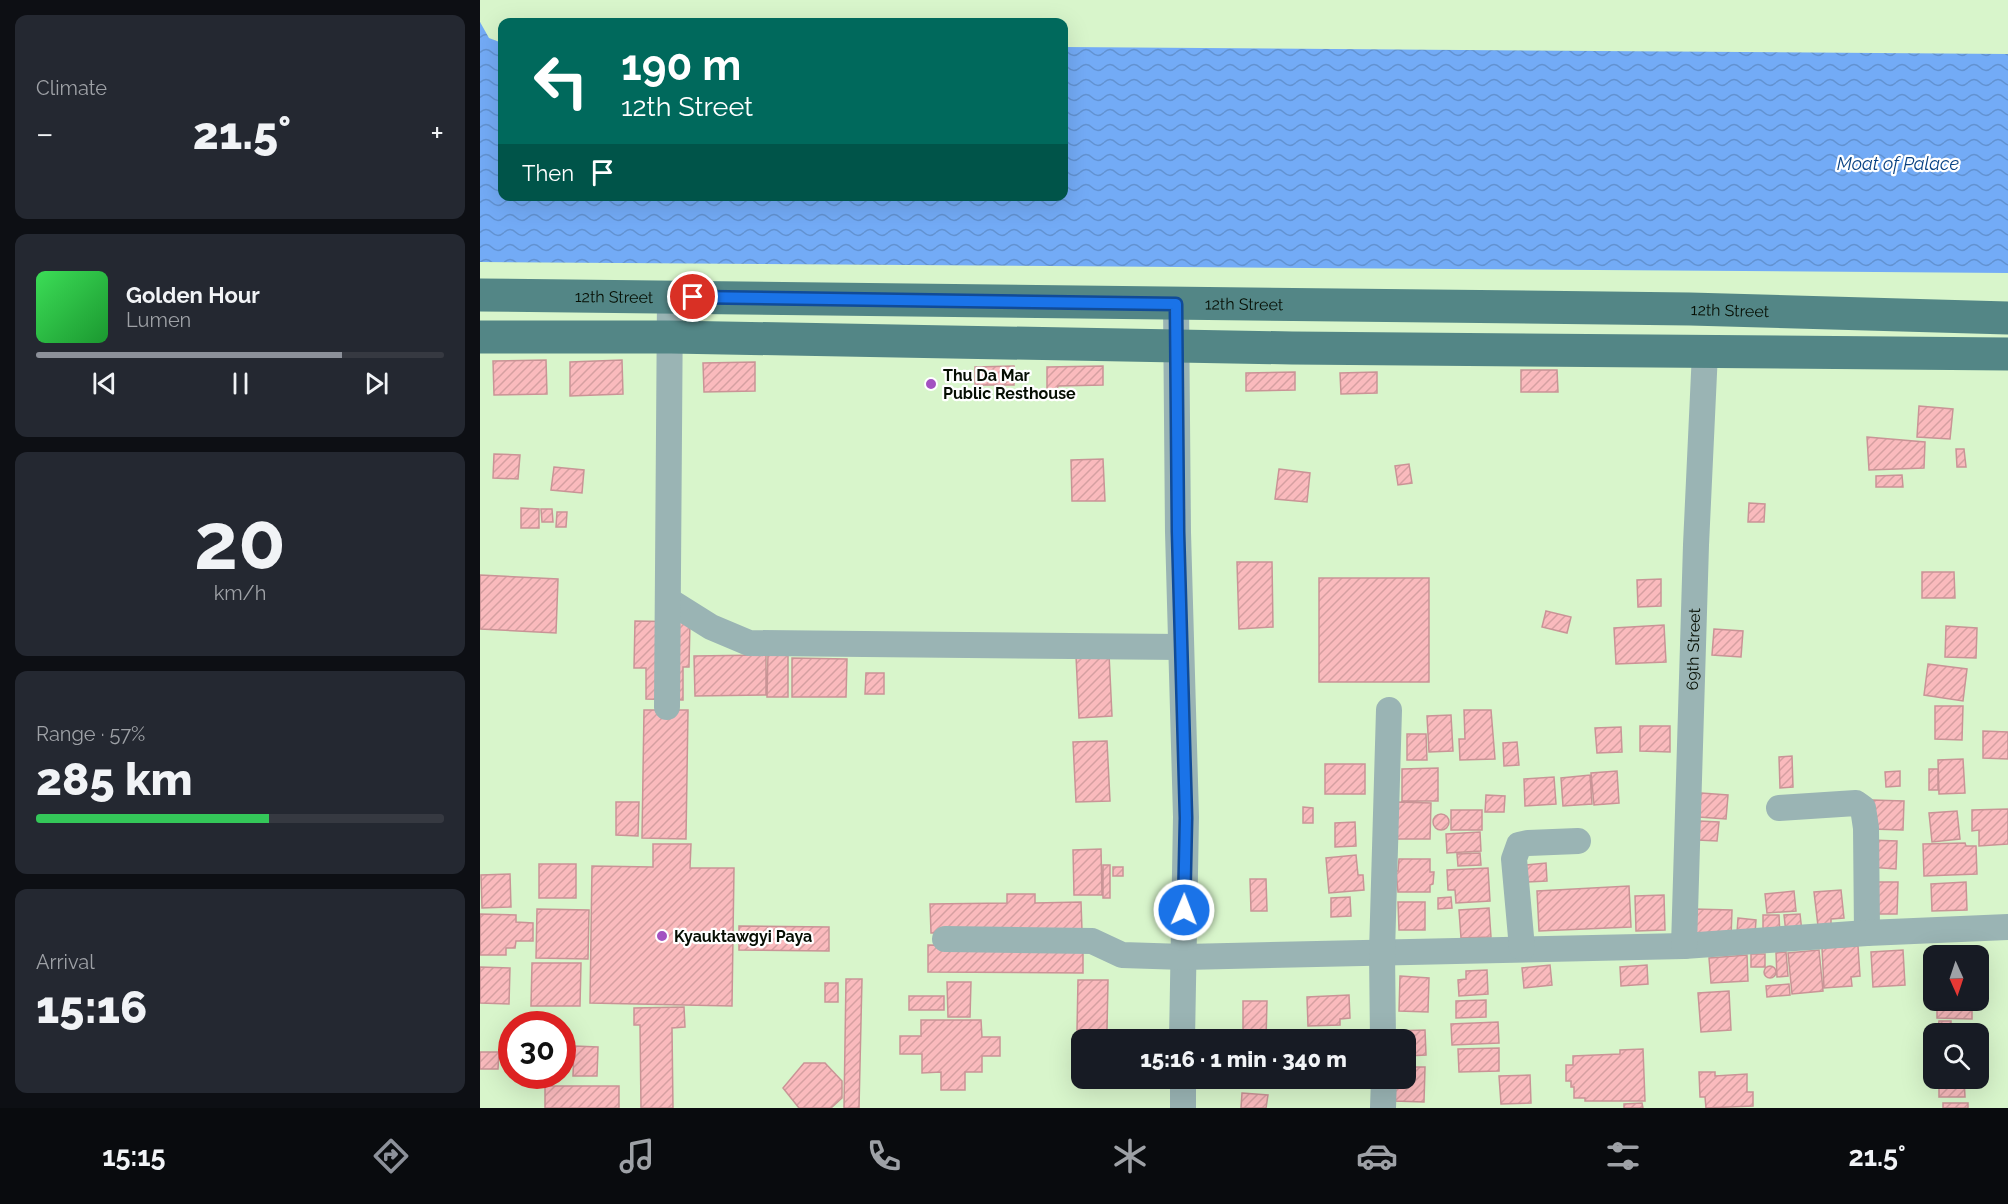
<!DOCTYPE html>
<html lang="en">
<head>
<meta charset="utf-8">
<style>
  body { margin:0; font-family:Raleway,sans-serif; background:#242831; color:#f1f3f6; height:100vh; display:flex; flex-direction:column; font-size:22px; white-space:nowrap }
  * { box-sizing:border-box; margin:0 }
  p { font-size:20px; color:#9ea1a6 }
  .icon { flex:none; width:33px; height:33px; fill:none; stroke:currentColor; stroke-width:2; stroke-linecap:round; stroke-linejoin:round }
  .map { position:relative; flex:1; overflow:hidden }
  .side { display:flex; flex-direction:column; gap:15px; padding:15px; background:#0d0f14; width:480px }
  .side>* { flex:none }
  .guide { position:absolute; left:18px; top:18px; width:570px; height:183px; border-radius:12px; box-shadow:0 6px 24px #0002; background:#00695c; color:#fff; overflow:hidden }
  .needle { width:39px; rotate:177deg }
  .buttons { position:absolute; left:1443px; top:945px; display:grid; gap:12px }
  .buttons a { display:grid; place-items:center; width:66px; height:66px; border-radius:12px; background:#171b24; box-shadow:0 6px 24px #0002; font-size:30px }
  .speed { position:absolute; left:18px; top:1011px; display:flex; gap:12px; font-size:30px; font-weight:700; text-align:center }
  .speed>* { display:grid; place-content:center; width:78px; height:78px; border-radius:50%; background:#171b24; box-shadow:0 6px 24px #0002; line-height:1 }
  .speed .limit { border:9px solid #d22; background:#fff; color:#111 }
  .pin { position:absolute; display:grid; place-items:center; width:51px; height:51px; color:#fff; margin:-26px; border:3px solid #fff; border-radius:50%; box-shadow:0 2px 6px #0007 }
  .me { position:absolute; width:66px; margin:-33px; rotate:1deg; stroke-linejoin:round; filter:drop-shadow(0 0 4px #0008) }
  .turn { display:flex; align-items:center; gap:21px; height:126px; padding:0 24px; font-size:27px }
  .turn .icon { width:78px; height:78px; stroke-width:2.5 }
  .turn b { display:block; font-size:42px; line-height:51px }
  .then { display:flex; align-items:center; height:57px; padding:0 24px; background:#0003; gap:12px; font-size:22px }
  .big { font-size:45px; font-weight:800; line-height:1.1 }
  .side .widget { flex:1; display:flex; flex-direction:column; justify-content:center; gap:9px; min-width:0; padding:0 21px; border-radius:12px; background:#242831 }
  .side .dial { align-items:center; gap:0 }
  .dial b { font-size:78px; line-height:1 }
  .song { display:flex; align-items:center; gap:18px }
  .cover { width:72px; height:72px; border-radius:9px; background:linear-gradient(135deg,hsl(130 70% 55%),hsl(130 70% 35%)) }
  .played { height:6px; border-radius:3px; background:linear-gradient(90deg,#8c9099 75%,#363941 75%) }
  .keys { display:flex; justify-content:space-around; direction:ltr }
  .heat { display:flex; justify-content:space-between; align-items:center; font-size:33px; direction:ltr }
  .charge { height:9px; border-radius:4px; background:linear-gradient(90deg,#34c759 57%,#363941 0) }
  .trip { position:absolute; left:591px; top:1029px; width:345px; height:60px; border-radius:12px; background:#171b24; box-shadow:0 6px 24px #0002; font-weight:800; line-height:60px; text-align:center }
  .tabs { display:flex; height:96px; justify-content:space-around; align-items:center; background:#090b0e; color:#9ea1a6 }
  .tabs .icon { width:42px; height:42px }
  .tabs .active { color:#8c9099 }
  .tabs b { font-size:27px; color:#f1f3f6 }
  main { display:flex; flex:1; min-height:0 }
  .map>svg:first-child { display:block }
  .water { fill:url(#water-waves) }
  .building { fill:url(#building-hatch); stroke:#c99496; stroke-width:1.5 }
  .lines { fill:none; stroke-linecap:round; stroke-linejoin:round }
  .minor { stroke:#9ab4b4; stroke-width:26 }
  .major { stroke:#538686; stroke-width:33 }
  .route-casing { stroke:#114b97; stroke-width:15 }
  .route { stroke:#1a73e8; stroke-width:10 }
  .poi-dot { fill:#a351c1; stroke:#fff; stroke-width:2 }
  .labels { text-anchor:middle; dominant-baseline:central; stroke-width:4.5; stroke-linejoin:round; paint-order:stroke }
  .street-label { font-size:16px; fill:#060e03; stroke:#fff }
  .poi-label { font-size:16px; font-weight:bold; fill:#060e03; stroke:#fff; text-anchor:start }
  .water-label { font-size:18px; font-style:italic; fill:#094283; stroke:#fff }
</style>
</head>
<body>
<main>
<section class="side">
<div class="widget"><p>Climate</p>
<div class="heat"><a>−</a><b class="big">21.5°</b><a>+</a></div>
</div>
<div class="widget">
<div class="song"><i class="cover"></i><div><b>Golden Hour</b><p>Lumen</p></div></div>
<div class="played"></div>
<div class="keys"><svg class="icon" aria-label="previous" viewBox="0 0 24 24"><path d="M18 5L8 12l10 7zM5 5v14"/></svg><svg class="icon" aria-label="pause" viewBox="0 0 24 24"><path d="M8 5v14M16 5v14"/></svg><svg class="icon" aria-label="next" viewBox="0 0 24 24"><path d="M6 5l10 7-10 7zM19 5v14"/></svg></div>
</div>
<div class="widget dial"><b>20</b><p>km/h</p></div>
<div class="widget"><p>Range · 57%</p><b class="big">285 km</b><div class="charge"></div></div>
<div class="widget"><p>Arrival</p><b class="big">15:16</b></div>
</section>
<div class="map">
<svg width="1528" height="1108" viewBox="0 0 1528 1108">
  <defs>
    <pattern id="water-waves" width="16" height="10" patternUnits="userSpaceOnUse" patternTransform="scale(1.5)"><rect width="16" height="10" fill="#73abf6"/><path d="M0 5q4-4 8 0t8 0" fill="none" stroke="#6292d1"/></pattern>
    <pattern id="building-hatch" width="6" height="6" patternUnits="userSpaceOnUse" patternTransform="scale(1.5)"><rect width="6" height="6" fill="#fababd"/><path d="M-1 1l2-2M0 6l6-6M5 7l2-2" fill="none" stroke="#d59fa1"/></pattern>
  </defs>
  <rect width="100%" height="100%" fill="#d8f5cb"/>
  <path class="water" d="M 0,22 L 9,38 L 22,43 L 22,196 L 584,196 L 584,47 L 1528,54 L 1528,273 L 0,262 Z"/>
  <path class="building" d="M 66,360 L 67,394 L 14,395 L 13,361 Z
    M 142,360 L 143,394 L 90,396 L 90,362 Z
    M 275,362 L 275,391 L 224,392 L 223,363 Z
    M 534,366 L 534,385 L 495,385 L 495,367 Z
    M 623,366 L 623,385 L 578,386 L 577,390 L 567,390 L 567,367 Z
    M 1041,370 L 1077,370 L 1078,392 L 1041,392 Z
    M 815,372 L 815,390 L 766,391 L 766,373 Z
    M 897,372 L 897,393 L 861,394 L 860,373 Z
    M 1439,406 L 1473,409 L 1470,439 L 1437,437 Z
    M 1387,437 L 1445,442 L 1444,468 L 1389,470 Z
    M 1476,449 L 1484,449 L 1486,467 L 1477,467 Z
    M 14,454 L 40,455 L 38,479 L 13,478 Z
    M 623,459 L 625,501 L 592,501 L 591,460 Z
    M 929,464 L 932,483 L 918,485 L 915,466 Z
    M 74,467 L 104,470 L 102,493 L 71,490 Z
    M 799,469 L 830,473 L 827,502 L 795,499 Z
    M 1422,475 L 1423,487 L 1396,487 L 1396,476 Z
    M 1269,503 L 1285,504 L 1284,522 L 1268,522 Z
    M 41,508 L 59,509 L 59,528 L 41,528 Z
    M 61,509 L 72,509 L 73,522 L 62,522 Z
    M 77,512 L 87,512 L 86,527 L 76,527 Z
    M 757,562 L 792,562 L 793,627 L 759,629 Z
    M 1442,572 L 1474,572 L 1475,598 L 1442,598 Z
    M 0,575 L 78,579 L 76,633 L 0,629 Z
    M 839,578 L 949,578 L 949,682 L 839,682 Z
    M 1181,579 L 1181,606 L 1158,607 L 1157,580 Z
    M 1066,611 L 1091,617 L 1087,633 L 1062,627 Z
    M 155,621 L 210,622 L 209,667 L 203,667 L 203,700 L 166,699 L 166,668 L 154,668 Z
    M 1184,625 L 1186,662 L 1136,664 L 1134,628 Z
    M 1466,626 L 1497,628 L 1496,658 L 1465,657 Z
    M 1234,629 L 1263,631 L 1261,657 L 1232,655 Z
    M 288,653 L 308,653 L 308,697 L 287,697 Z
    M 629,654 L 632,716 L 599,718 L 596,656 Z
    M 286,655 L 286,695 L 215,696 L 214,656 Z
    M 312,658 L 367,659 L 366,697 L 312,697 Z
    M 1448,664 L 1487,669 L 1483,701 L 1444,695 Z
    M 386,673 L 404,673 L 404,694 L 385,694 Z
    M 1455,706 L 1483,706 L 1482,740 L 1455,739 Z
    M 164,710 L 208,710 L 206,839 L 162,838 Z
    M 984,710 L 1011,710 L 1015,759 L 980,760 L 979,739 L 985,739 Z
    M 971,715 L 973,751 L 949,752 L 947,716 Z
    M 1160,726 L 1190,726 L 1190,752 L 1160,751 Z
    M 1141,727 L 1142,752 L 1117,753 L 1115,728 Z
    M 1503,731 L 1528,732 L 1528,759 L 1503,758 Z
    M 927,734 L 946,734 L 947,760 L 927,760 Z
    M 627,741 L 630,801 L 596,802 L 593,742 Z
    M 1037,742 L 1039,765 L 1024,766 L 1023,743 Z
    M 1312,756 L 1313,787 L 1300,788 L 1299,757 Z
    M 1483,759 L 1485,793 L 1459,794 L 1458,760 Z
    M 845,764 L 885,764 L 885,794 L 845,794 Z
    M 958,768 L 958,801 L 922,801 L 922,769 Z
    M 1449,769 L 1458,769 L 1458,790 L 1449,790 Z
    M 1137,771 L 1139,803 L 1114,805 L 1111,773 Z
    M 1420,771 L 1420,786 L 1406,787 L 1405,772 Z
    M 1110,775 L 1112,804 L 1083,806 L 1081,778 Z
    M 1074,777 L 1076,804 L 1045,806 L 1044,779 Z
    M 1221,793 L 1248,795 L 1246,819 L 1219,817 Z
    M 1006,795 L 1025,796 L 1024,812 L 1005,812 Z
    M 1392,800 L 1424,801 L 1423,830 L 1392,829 Z
    M 136,802 L 159,802 L 158,836 L 136,835 Z
    M 917,802 L 951,803 L 950,839 L 916,839 Z
    M 823,807 L 833,808 L 833,823 L 823,823 Z
    M 1528,809 L 1528,844 L 1499,846 L 1499,830 L 1492,831 L 1492,810 Z
    M 971,810 L 1002,810 L 1002,830 L 971,830 Z
    M 1477,811 L 1480,839 L 1452,842 L 1449,813 Z
    M953 822a8 8 0 1 1 16 0a8 8 0 1 1-16 0Z
    M 1219,821 L 1239,822 L 1237,841 L 1218,840 Z
    M 875,822 L 876,846 L 855,847 L 855,823 Z
    M 1000,832 L 1001,851 L 967,853 L 966,834 Z
    M 1390,840 L 1417,841 L 1416,869 L 1389,867 Z
    M 1485,843 L 1486,846 L 1496,846 L 1497,874 L 1444,876 L 1443,844 Z
    M 173,844 L 211,844 L 210,868 L 254,868 L 252,1006 L 110,1003 L 112,866 L 173,867 Z
    M 621,849 L 622,895 L 594,895 L 593,850 Z
    M 1000,853 L 1001,865 L 978,866 L 977,854 Z
    M 876,855 L 878,875 L 883,875 L 884,890 L 849,893 L 846,858 Z
    M 919,859 L 950,859 L 950,872 L 954,872 L 953,884 L 950,885 L 950,892 L 918,892 L 916,871 L 918,871 Z
    M 1066,863 L 1067,881 L 1047,882 L 1046,865 Z
    M 59,864 L 96,864 L 96,898 L 59,898 Z
    M 623,865 L 630,865 L 630,898 L 623,898 Z
    M 633,867 L 643,867 L 643,876 L 633,876 Z
    M 1008,868 L 1010,901 L 976,903 L 975,890 L 968,890 L 967,870 Z
    M 30,874 L 31,907 L 2,908 L 1,875 Z
    M 770,879 L 786,879 L 787,911 L 771,911 Z
    M 1395,882 L 1418,882 L 1417,914 L 1395,914 Z
    M 1486,882 L 1487,910 L 1452,911 L 1451,884 Z
    M 1149,886 L 1151,927 L 1059,931 L 1057,891 Z
    M 1361,890 L 1364,918 L 1351,919 L 1351,925 L 1338,926 L 1334,892 Z
    M 1314,891 L 1316,911 L 1287,913 L 1285,894 Z
    M 527,894 L 555,894 L 555,903 L 601,902 L 602,931 L 451,933 L 450,904 L 527,903 Z
    M 1184,895 L 1185,930 L 1156,931 L 1155,896 Z
    M 870,897 L 871,916 L 851,917 L 851,898 Z
    M 971,897 L 972,908 L 958,909 L 958,898 Z
    M 918,902 L 945,902 L 945,930 L 919,930 Z
    M 1009,908 L 1011,937 L 981,938 L 979,910 Z
    M 57,909 L 109,910 L 108,959 L 56,958 Z
    M 1214,909 L 1252,910 L 1251,938 L 1213,937 Z
    M 0,914 L 36,915 L 36,922 L 53,923 L 53,941 L 36,941 L 35,948 L 26,948 L 26,955 L 0,955 Z
    M 1320,914 L 1322,932 L 1306,933 L 1304,915 Z
    M 1283,915 L 1299,915 L 1300,937 L 1283,937 Z
    M 1258,918 L 1276,920 L 1275,934 L 1257,933 Z
    M 259,926 L 349,927 L 349,951 L 259,950 Z
    M 448,945 L 603,947 L 603,973 L 448,972 Z
    M 1378,946 L 1380,976 L 1371,977 L 1372,986 L 1344,988 L 1342,948 Z
    M 1339,950 L 1343,991 L 1312,994 L 1308,953 Z
    M 1423,950 L 1425,985 L 1393,987 L 1391,952 Z
    M 1306,952 L 1308,976 L 1297,977 L 1296,953 Z
    M 1271,954 L 1285,954 L 1285,967 L 1271,967 Z
    M 1267,955 L 1268,981 L 1231,983 L 1229,958 Z
    M 52,963 L 101,963 L 100,1006 L 51,1006 Z
    M 1070,965 L 1072,985 L 1044,988 L 1042,968 Z
    M 1167,965 L 1168,984 L 1141,986 L 1140,967 Z
    M1284 972a6 6 0 1 1 12 0a6 6 0 1 1-12 0Z
    M 0,967 L 30,968 L 29,1004 L 0,1003 Z
    M 1007,970 L 1008,994 L 979,996 L 978,980 L 986,979 L 986,971 Z
    M 920,976 L 949,978 L 948,1012 L 919,1011 Z
    M 366,979 L 382,979 L 379,1108 L 364,1108 Z
    M 598,980 L 628,980 L 627,1030 L 597,1030 Z
    M 467,982 L 491,982 L 490,1017 L 468,1017 Z
    M 345,983 L 358,983 L 358,1002 L 345,1002 Z
    M 1309,984 L 1310,995 L 1287,997 L 1286,986 Z
    M 1249,991 L 1251,1030 L 1221,1032 L 1218,993 Z
    M 869,995 L 870,1018 L 860,1019 L 860,1025 L 828,1026 L 827,997 Z
    M 429,996 L 464,996 L 464,1010 L 429,1010 Z
    M 1006,1000 L 1006,1017 L 976,1018 L 976,1001 Z
    M 1457,1000 L 1492,1000 L 1492,1019 L 1457,1018 Z
    M 763,1001 L 787,1001 L 786,1040 L 763,1040 Z
    M 204,1007 L 205,1027 L 192,1028 L 193,1108 L 161,1108 L 160,1025 L 154,1025 L 154,1008 Z
    M 441,1020 L 501,1020 L 502,1037 L 520,1037 L 520,1056 L 502,1056 L 502,1072 L 485,1072 L 485,1090 L 461,1090 L 461,1072 L 442,1073 L 442,1054 L 420,1054 L 420,1036 L 441,1036 Z
    M 1459,1021 L 1471,1021 L 1471,1029 L 1458,1029 Z
    M 1018,1022 L 1019,1043 L 972,1045 L 971,1024 Z
    M 945,1030 L 946,1055 L 926,1056 L 926,1040 L 913,1040 L 912,1031 Z
    M 94,1046 L 118,1047 L 117,1076 L 93,1076 Z
    M 1019,1048 L 1019,1071 L 979,1072 L 978,1049 Z
    M 1163,1049 L 1165,1101 L 1105,1101 L 1105,1098 L 1094,1098 L 1094,1087 L 1091,1087 L 1091,1081 L 1086,1081 L 1086,1065 L 1093,1065 L 1093,1056 L 1140,1054 L 1140,1050 Z
    M 0,1052 L 19,1052 L 18,1069 L 0,1069 Z
    M 1447,1061 L 1454,1061 L 1454,1075 L 1447,1075 Z
    M 324,1063 L 345,1063 L 362,1081 L 362,1098 L 351,1108 L 319,1108 L 303,1088 Z
    M 926,1067 L 945,1067 L 944,1102 L 914,1101 L 915,1078 L 926,1078 Z
    M 1219,1072 L 1235,1072 L 1235,1076 L 1267,1074 L 1267,1092 L 1273,1092 L 1273,1106 L 1226,1108 L 1225,1097 L 1220,1097 Z
    M 1050,1075 L 1051,1103 L 1021,1104 L 1019,1076 Z
    M 1459,1078 L 1484,1078 L 1485,1097 L 1459,1097 Z
    M 65,1086 L 139,1086 L 139,1108 L 65,1108 Z
    M 762,1093 L 788,1095 L 786,1108 L 761,1108 Z
    M 1162,1103 L 1163,1108 L 1144,1108 L 1144,1104 Z
    M 1463,1103 L 1488,1103 L 1488,1108 L 1463,1108 Z"/>
  <g class="lines">
    <g class="minor">
      <path d="M 696,304 L 698,532 L 706,817 L 702,1040"/>
      <path d="M 188,600 L 231,627 L 269,643 L 701,647"/>
      <path d="M 187,707 L 190,296"/>
      <path d="M 1299,808 L 1376,803 L 1383,808 L 1386,828 L 1387,933"/>
      <path d="M 465,939 L 612,941 L 642,955 L 704,957 L 1204,946 L 1387,933 L 1528,927"/>
      <path id="s1" d="M 1204,946 L 1216,545 L 1225,352"/>
      <path d="M 1042,948 L 1034,859 L 1039,845 L 1048,843 L 1098,841"/>
      <path d="M 903,1040 L 902,952 L 909,710"/>
      <path d="M 703,1078 L 703,1108"/>
      <path d="M 903,1108 L 904,1078"/>
    </g>
    <g class="major">
      <path id="s2" d="M 0,295 L 1210,309 L 1528,318"/>
      <path d="M 0,337 L 191,337 L 812,348 L 1528,354"/>
    </g>
  </g>
  <g class="lines">
    <g class="route-casing">
      <path id="route" d="M 213,297 L 696,304 L 698,532 L 706,818 L 704,910"/>
    </g>
    <use href="#route" class="route"/>
  </g>
  <g class="poi-dot">
    <circle cx="451" cy="384" r="6"/>
    <circle cx="182" cy="936" r="6"/>
  </g>
  <g class="labels">
    <g class="street-label">
      <text stroke="none"><textPath href="#s2" startOffset="134">12th Street</textPath></text>
      <text stroke="none"><textPath href="#s2" startOffset="764">12th Street</textPath></text>
      <text stroke="none"><textPath href="#s2" startOffset="1250">12th Street</textPath></text>
      <text stroke="none"><textPath href="#s1" startOffset="297">69th Street</textPath></text>
    </g>
    <g class="poi-label">
      <text x="463" y="375">Thu Da Mar<tspan x="463" dy="18">Public Resthouse</tspan></text>
      <text x="194" y="936">Kyauktawgyi Paya</text>
    </g>
    <g class="water-label">
      <text x="1418" y="163">Moat of Palace</text>
    </g>
  </g>
</svg>
<div class="buttons">
<a><svg class="needle" viewBox="-14 -14 28 28"><path d="M0-13l5 13h-10z" fill="#e53935"/><path d="M0 13l5-13h-10z" fill="#9ea1a6"/></svg></a>
<a><svg class="icon" aria-label="search" viewBox="0 0 24 24"><circle cx="10" cy="10" r="6"/><path d="M15 15l6 6"/></svg></a>
</div>
<div class="speed"><div class="limit">30</div></div>
<div class="pin" style="left:213px;top:297px;background:#d93025"><svg class="icon" aria-label="arrive" viewBox="0 0 24 24"><path d="M6 21V4h12l-3 4 3 4H6"/></svg></div>
<svg class="me" style="left:704px;top:910px" viewBox="-20 -20 40 40"><circle r="17" fill="#1a73e8" stroke="#fff" stroke-width="3"/><path d="M0-11L8 9 0 5-8 9z" fill="#fff"/></svg>
<div class="trip">15:16 · 1 min · 340 m</div>
<div class="guide">
<div class="turn"><svg class="icon" aria-label="left" viewBox="0 0 24 24"><path d="M17 20v-9H6M10 6l-5 5 5 5"/></svg><div><b>190 m</b>12th Street</div></div>
<div class="then">Then<svg class="icon" aria-label="arrive" viewBox="0 0 24 24"><path d="M6 21V4h12l-3 4 3 4H6"/></svg></div>
</div>
</div>
</main>
<nav class="tabs">
<b>15:15</b>
<svg class="icon active" aria-label="directions" viewBox="0 0 24 24"><path d="M12 3l9 9-9 9-9-9zM9 14v-3h6M13 9l2 2-2 2"/></svg>
<svg class="icon" aria-label="music" viewBox="0 0 24 24"><path d="M9 18V5l10-2v13"/><circle cx="6" cy="18" r="3"/><circle cx="16" cy="16" r="3"/></svg>
<svg class="icon" aria-label="phone" viewBox="0 0 24 24"><path d="M5 4h4l2 5-3 2q2 4 5 5l2-3 5 2v4C11 20 4 13 5 4z"/></svg>
<svg class="icon" aria-label="climate" viewBox="0 0 24 24"><path d="M12 3v18M4 7l16 10M4 17L20 7"/></svg>
<svg class="icon" aria-label="car" viewBox="0 0 24 24"><path d="M5 17H2v-5l4-1 3-4h7l3 4 3 1v5h-3M9 17h6M6 11h13"/><circle cx="7" cy="17" r="2"/><circle cx="17" cy="17" r="2"/></svg>
<svg class="icon" aria-label="filters" viewBox="0 0 24 24"><path d="M4 7h16M4 17h16"/><circle cx="9" cy="7" r="2"/><circle cx="15" cy="17" r="2"/></svg>
<b>21.5°</b>
</nav>
</body>
</html>
